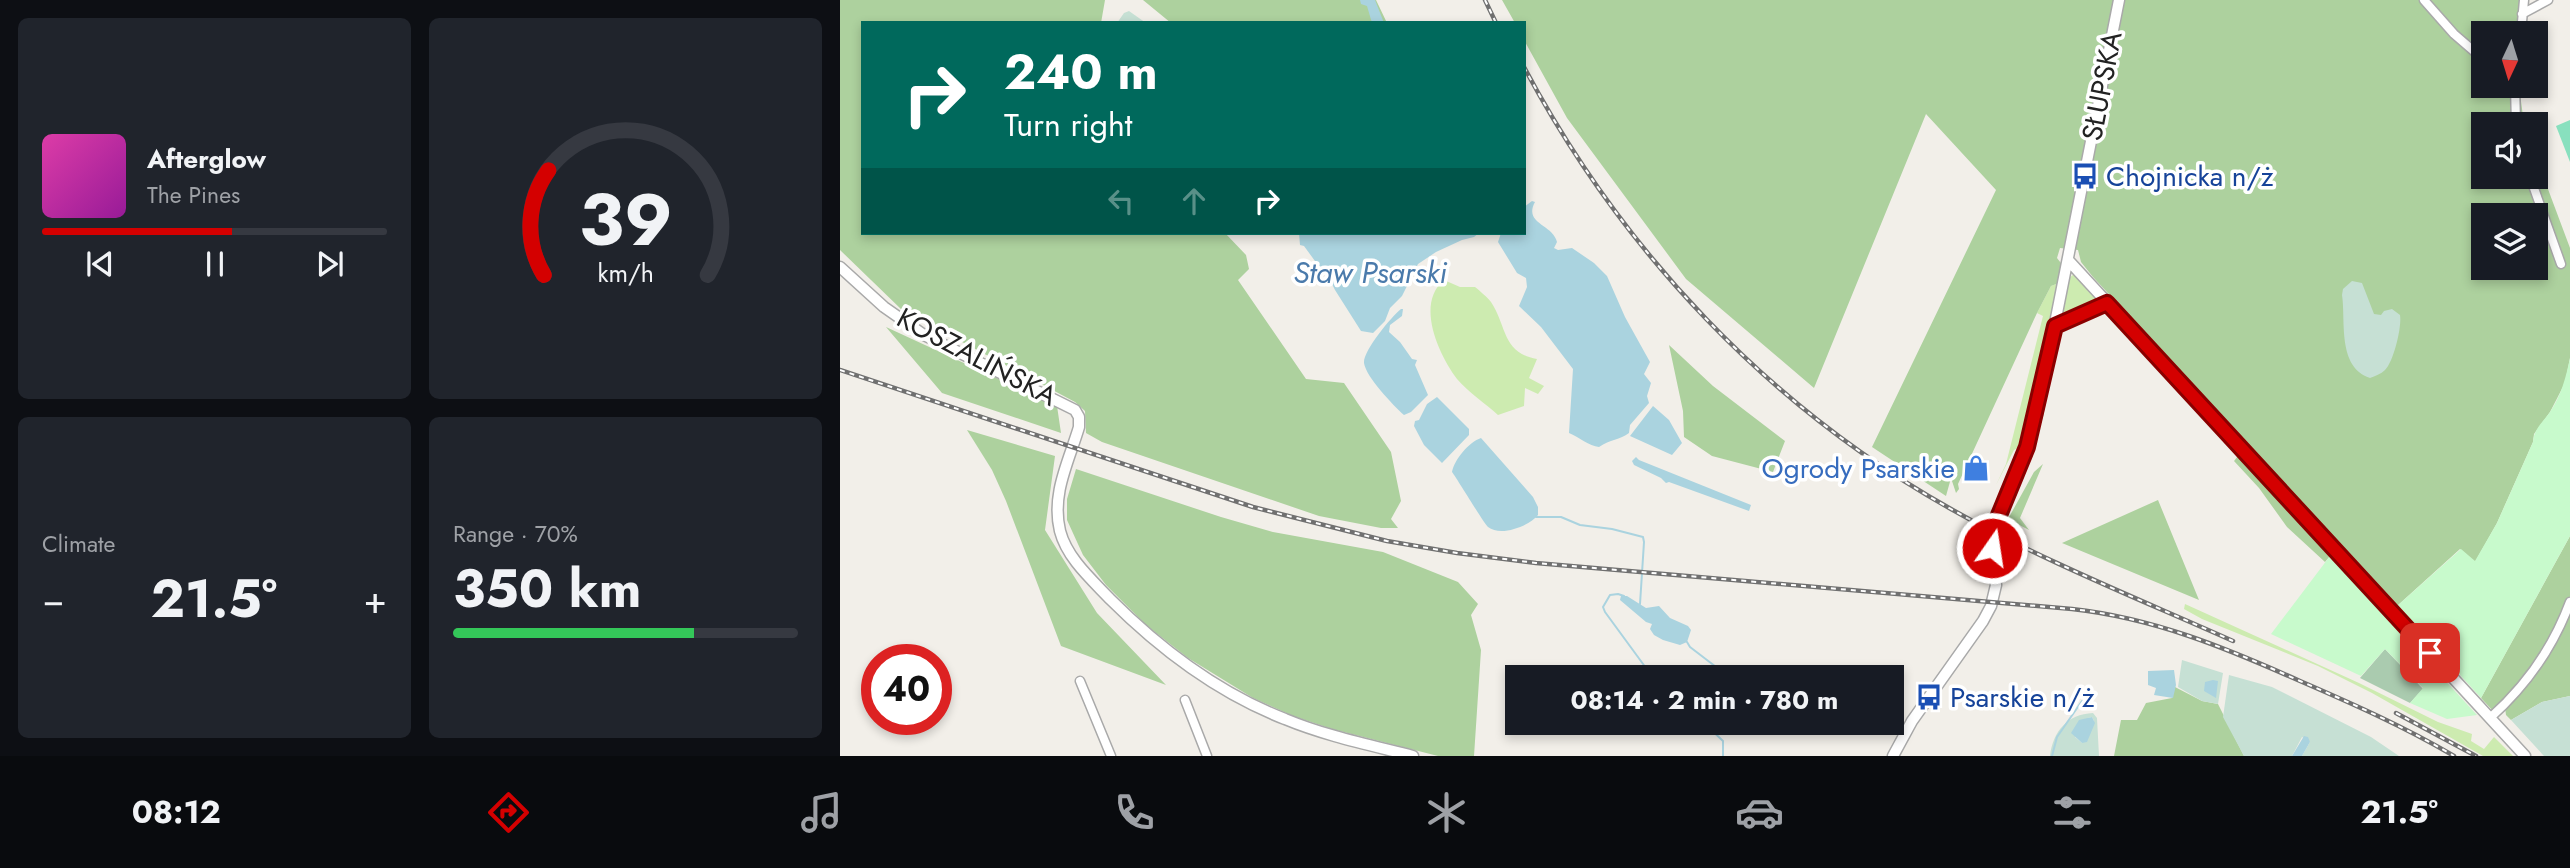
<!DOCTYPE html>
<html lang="en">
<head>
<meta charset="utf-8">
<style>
  body { margin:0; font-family:Jost,sans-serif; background:#20242c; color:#f1f3f6; height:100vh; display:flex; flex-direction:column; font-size:26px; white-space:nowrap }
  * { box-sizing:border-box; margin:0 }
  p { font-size:23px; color:#9ea1a6 }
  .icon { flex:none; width:38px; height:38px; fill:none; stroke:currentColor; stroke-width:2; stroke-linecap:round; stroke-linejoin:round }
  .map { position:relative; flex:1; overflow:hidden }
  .sheet { display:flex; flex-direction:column; gap:18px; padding:18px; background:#0d0f14; width:840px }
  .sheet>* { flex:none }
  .hud { position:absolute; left:21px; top:21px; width:665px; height:214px; border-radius:0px; box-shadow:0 4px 10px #0003; background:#00695c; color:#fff; overflow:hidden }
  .needle { width:46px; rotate:184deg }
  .tools { position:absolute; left:1631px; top:21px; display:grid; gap:14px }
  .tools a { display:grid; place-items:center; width:77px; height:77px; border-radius:0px; background:#171b24; box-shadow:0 4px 10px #0003; font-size:35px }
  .speed { position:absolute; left:21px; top:644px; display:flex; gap:14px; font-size:35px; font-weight:700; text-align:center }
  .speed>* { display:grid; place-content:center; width:91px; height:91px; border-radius:50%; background:#171b24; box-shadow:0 4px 10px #0003; line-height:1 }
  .speed .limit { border:10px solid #d22; background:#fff; color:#111 }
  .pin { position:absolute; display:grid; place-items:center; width:60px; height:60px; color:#fff; margin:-30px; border-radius:14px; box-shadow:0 4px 10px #0006 }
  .me { position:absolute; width:77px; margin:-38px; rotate:13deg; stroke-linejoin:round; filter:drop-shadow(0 0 5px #0008) }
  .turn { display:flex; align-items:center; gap:24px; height:147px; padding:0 28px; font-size:32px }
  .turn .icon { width:91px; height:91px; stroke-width:2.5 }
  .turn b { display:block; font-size:49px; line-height:60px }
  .lanes { display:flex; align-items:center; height:66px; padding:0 28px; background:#0003; justify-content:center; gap:35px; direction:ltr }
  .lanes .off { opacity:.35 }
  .big { font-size:52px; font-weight:700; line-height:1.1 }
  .sheet .card { flex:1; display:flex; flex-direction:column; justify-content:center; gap:10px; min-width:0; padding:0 24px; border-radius:10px; background:#20242c }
  .sheet .dial { align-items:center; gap:0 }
  .dial svg { height:182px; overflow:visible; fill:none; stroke:#363941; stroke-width:7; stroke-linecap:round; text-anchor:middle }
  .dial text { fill:#f1f3f6; stroke:none }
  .song { display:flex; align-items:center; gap:21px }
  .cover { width:84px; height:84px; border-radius:10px; background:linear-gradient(135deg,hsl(320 70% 55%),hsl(300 70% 35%)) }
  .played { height:7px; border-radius:4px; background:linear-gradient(90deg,#d40000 55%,#363941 55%) }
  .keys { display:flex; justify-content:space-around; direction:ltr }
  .heat { display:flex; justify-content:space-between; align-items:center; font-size:38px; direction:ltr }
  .charge { height:10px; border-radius:5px; background:linear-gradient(90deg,#34c759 70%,#363941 0) }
  .sheet .tiles { flex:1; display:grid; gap:18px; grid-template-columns:repeat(2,1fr) }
  .trip { position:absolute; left:665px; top:665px; width:399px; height:70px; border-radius:0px; background:#171b24; box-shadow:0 4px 10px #0003; font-weight:700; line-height:70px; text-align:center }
  .tabs { display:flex; height:112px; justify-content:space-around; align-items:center; background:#090b0e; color:#9ea1a6 }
  .tabs .icon { width:49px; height:49px }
  .tabs .current { color:#d40000 }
  .tabs b { font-size:32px; color:#f1f3f6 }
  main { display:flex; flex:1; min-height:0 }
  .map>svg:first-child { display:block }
  .grass { fill:#cdebb0 }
  .forest { fill:#add19e; fill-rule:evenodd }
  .wetland { fill:#c6e0d4; fill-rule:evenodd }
  .cemetery { fill:#aacbaf }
  .park { fill:#c8facc }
  .pitch { fill:#88e0be }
  .water { fill:#aad3df }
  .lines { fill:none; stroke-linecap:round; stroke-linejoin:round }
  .stream { stroke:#aad3df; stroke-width:2 }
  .minor-casing { stroke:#a9a9a9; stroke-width:11 }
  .tertiary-casing { stroke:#a9a9a9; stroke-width:13 }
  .minor { stroke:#fff; stroke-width:8 }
  .tertiary { stroke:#fff; stroke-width:10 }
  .rail-casing { stroke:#707070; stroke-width:4.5 }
  .rail { stroke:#fff; stroke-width:2; stroke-dasharray:5; stroke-linecap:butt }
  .route-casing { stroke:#8a0000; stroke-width:18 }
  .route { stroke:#d40000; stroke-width:12 }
  .labels { text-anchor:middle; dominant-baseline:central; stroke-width:7; stroke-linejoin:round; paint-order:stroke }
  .street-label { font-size:28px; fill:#222; stroke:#fff }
  .transit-label { font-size:28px; fill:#164399; stroke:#fff; text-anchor:start }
  .shop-label { font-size:28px; fill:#366cbe; stroke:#fff; text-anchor:end }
  .water-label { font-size:30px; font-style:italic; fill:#4a7aab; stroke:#fff }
</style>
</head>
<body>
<main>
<section class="sheet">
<div class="tiles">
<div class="card">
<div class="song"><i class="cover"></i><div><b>Afterglow</b><p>The Pines</p></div></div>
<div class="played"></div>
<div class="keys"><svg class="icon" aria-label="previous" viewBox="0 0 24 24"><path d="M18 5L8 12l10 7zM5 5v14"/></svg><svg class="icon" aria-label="pause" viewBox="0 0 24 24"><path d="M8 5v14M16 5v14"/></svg><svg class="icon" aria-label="next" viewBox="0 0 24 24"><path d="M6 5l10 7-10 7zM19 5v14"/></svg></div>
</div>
<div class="card dial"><svg viewBox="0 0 100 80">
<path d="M14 69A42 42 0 1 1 86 69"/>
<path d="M14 69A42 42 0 0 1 16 23" stroke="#d40000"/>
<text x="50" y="56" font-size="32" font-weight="700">39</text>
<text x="50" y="72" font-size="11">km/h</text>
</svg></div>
<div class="card"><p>Climate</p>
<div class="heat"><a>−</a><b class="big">21.5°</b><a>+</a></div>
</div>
<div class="card"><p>Range · 70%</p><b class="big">350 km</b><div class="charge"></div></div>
</div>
</section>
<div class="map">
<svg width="1730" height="756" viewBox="0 0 1730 756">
  <rect width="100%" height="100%" fill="#f2efe9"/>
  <path class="grass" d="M 1234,274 L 1259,302 L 1224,317 L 1222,313 L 1228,279 Z
    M 604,280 L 620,287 L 635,287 C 640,291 647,297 651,302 C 667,326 662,353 697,359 L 689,378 L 704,386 L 698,394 L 685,388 L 684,406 L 658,415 C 646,404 628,392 617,379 C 599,355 575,304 604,280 Z
    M 1219,283 L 1199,390 L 1183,445 L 1174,450 L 1156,485 L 1166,464 L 1203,316 L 1197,313 L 1211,286 Z
    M 1345,604 L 1519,683 L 1598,722 L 1632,734 L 1631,741 L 1644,749 L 1654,737 L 1673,756 L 1643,756 L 1532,693 L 1478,666 L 1362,619 L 1344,609 Z"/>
  <path class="forest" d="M 0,0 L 265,0 L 261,23 L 23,23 L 23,233 L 385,233 L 406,255 L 409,269 L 398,280 L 466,379 L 504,383 L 551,452 L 561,501 L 551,519 L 558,528 L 541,528 L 479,516 L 262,442 L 246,433 L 245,411 L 235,402 L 62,310 L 0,250 Z
    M 303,0 L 536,0 L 547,23 L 331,23 Z
    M 662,0 L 1686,0 L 1686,33 L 1643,33 L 1643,86 L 1679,86 L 1684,124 L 1643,124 L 1643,177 L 1696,177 L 1696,157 L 1730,248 L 1730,358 L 1725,383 L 1710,412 L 1694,434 L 1693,442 L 1657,523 L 1635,562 L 1620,549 L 1557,606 L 1253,277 L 1241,262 L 1238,250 L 1220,248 L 1217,258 L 1224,267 L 1219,283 L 1211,286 L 1197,313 L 1118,484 L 1119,489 L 1116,493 L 1111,478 L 1106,496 L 1032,447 L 1156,190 L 1086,114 L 974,388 L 846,279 L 727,118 L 684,40 L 684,23 L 675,23 ZM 1643,215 L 1696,215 L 1696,268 L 1643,268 Z
    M 46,327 L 217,406 L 221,433 L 102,393 Z
    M 829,345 L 873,386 L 945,441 L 933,472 L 872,456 L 844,437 L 843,411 Z
    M 127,430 L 215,456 L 205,530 L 257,613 L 326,685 L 221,646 L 166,501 L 152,470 Z
    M 1398,456 L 1490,556 L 1485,562 L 1447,527 L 1419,488 L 1394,461 Z
    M 1203,464 L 1180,518 L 1189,530 L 1168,519 L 1194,472 Z
    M 236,469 L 381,517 L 433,532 L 543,552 L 618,582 L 638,604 L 631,615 L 641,650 L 634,756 L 598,756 L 492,729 L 453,716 L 413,698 L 348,658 L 306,625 L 266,585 L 243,555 L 227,520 L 227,499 Z
    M 1318,500 L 1359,600 L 1222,543 Z
    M 1730,536 C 1730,555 1730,577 1730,596 C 1724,637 1682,682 1654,712 L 1641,698 Z
    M 1730,609 L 1730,696 L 1702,702 L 1671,720 L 1666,715 L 1665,708 Z
    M 1335,687 L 1362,701 L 1378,704 L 1404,756 L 1274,756 L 1281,720 L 1297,720 L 1306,703 L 1332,698 Z"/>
  <path class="wetland" d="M 289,11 L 306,23 L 277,23 L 284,13 Z
    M 1512,281 L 1522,283 L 1534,314 L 1541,315 L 1544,311 L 1552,309 L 1560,315 C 1562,326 1554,361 1545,370 C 1541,374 1535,376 1530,378 C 1497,367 1506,321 1502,295 L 1503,289 Z
    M 1342,660 L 1383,673 L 1378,704 L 1362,701 L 1338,687 Z
    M 1389,675 L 1432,687 L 1531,737 L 1559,756 L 1462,756 L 1470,742 L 1462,737 L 1452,756 L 1404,756 L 1383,717 Z
    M 1730,696 L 1730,756 L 1704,756 L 1671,720 L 1702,702 Z
    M 1253,713 L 1257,718 L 1259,756 L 1210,756 C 1213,732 1227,714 1253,713 ZM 1252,717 L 1254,721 L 1242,743 L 1235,737 L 1248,718 Z"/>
  <path class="cemetery" d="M 1545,649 L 1583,689 L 1570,703 L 1520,678 Z"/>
  <path class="park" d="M 1730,358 L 1730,536 L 1641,698 L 1557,606 L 1621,549 L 1635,561 L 1657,523 L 1693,442 C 1694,429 1702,423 1710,412 C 1721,396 1726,377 1730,358 Z
    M 1490,556 L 1637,715 L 1607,719 L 1570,703 L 1583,688 L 1545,649 L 1521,676 L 1431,634 Z"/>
  <path class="pitch" d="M 1730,120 L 1730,162 L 1716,126 Z"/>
  <path class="water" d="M 520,0 L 535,0 L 544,23 L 532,23 L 527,6 L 521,4 Z
    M 692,201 L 695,202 C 683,224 713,224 717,242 L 714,248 L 718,250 L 732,248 L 754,263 L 767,276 L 785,317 L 810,362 L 804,374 L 811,383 L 807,396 L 809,403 L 790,425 L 789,433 C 780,440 770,439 759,447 C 749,446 739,437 729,433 L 733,369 L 701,327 L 679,306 L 687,287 L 686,278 L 677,273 L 658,242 L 661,233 L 684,233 L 684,207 Z
    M 459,233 L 639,233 L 634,237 L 622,240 L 596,252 L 578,264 L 562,296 L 550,308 L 545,321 L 533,333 L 521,331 L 495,290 L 486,272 L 483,272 L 464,246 L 460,245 Z
    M 561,309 L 563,309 L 562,316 L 550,325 L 549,332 L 560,342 L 572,359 L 577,360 L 575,365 L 588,395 L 571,412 L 564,415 C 553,405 526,377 524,363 C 523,351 551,317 561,309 Z
    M 597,397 L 629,429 L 629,435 L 602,463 L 584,445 L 574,426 L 575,421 L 579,420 L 587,404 Z
    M 813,406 L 829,420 L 842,443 L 832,455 L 790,436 Z
    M 641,438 L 693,497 L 698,507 L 698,515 C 689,526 661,537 648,527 C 645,525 618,480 612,472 C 614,460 629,442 641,438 Z
    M 796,457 L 799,460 L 911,505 L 909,511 L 829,482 L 826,483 L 821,478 L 794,465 L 792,461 Z
    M 781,596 L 787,596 L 806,608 L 819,606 L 830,618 L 848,626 L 851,630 L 847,642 L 840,645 L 823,640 L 814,635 L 810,629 L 812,624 L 806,622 L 780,600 Z
    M 1334,670 L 1336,685 L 1333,698 L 1314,695 L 1316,688 L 1308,685 L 1308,671 Z
    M 1373,680 L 1378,681 L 1376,698 L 1364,691 L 1365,682 Z
    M 1252,717 L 1255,723 L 1247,742 L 1242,743 L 1231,733 L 1239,720 Z
    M 1464,736 L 1468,737 L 1470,742 L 1462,756 L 1452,756 Z"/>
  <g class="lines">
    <path class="stream" d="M 696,517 L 721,517 L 740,525 L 772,529 L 803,537 L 804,542 L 800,604
      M 784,596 L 778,594 L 770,595 L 763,607 L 765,612 L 806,668 L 816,677
      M 847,642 L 850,647 L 880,670 L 879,677
      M 864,723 L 883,741 L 883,756
      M 1212,756 L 1217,737 L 1242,701"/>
    <g class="minor-casing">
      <path id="minor" d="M 1584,0 L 1614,34 L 1643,59
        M 1682,14 L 1708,0
        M 1681,33 L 1684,0
        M 1675,86 L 1676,124
        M 1690,177 L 1721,264
        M 240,681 L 271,756
        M 345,700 L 367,756
        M 1650,718 C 1687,685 1713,648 1730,602"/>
    </g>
    <g class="tertiary-casing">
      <path id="tertiary" d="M 1228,260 L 1685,756
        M 0,267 L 44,307 L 84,335 L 235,410 L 239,417 L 239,427 C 229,461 211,494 220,531 C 227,558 251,579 270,599 C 320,649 378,693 445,719 C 486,736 530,745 573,756
        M 1215,326 L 1267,303
        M 1053,756 L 1072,721 L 1143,621 L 1151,606 L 1156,585 L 1152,549 L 1154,532 L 1181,466 L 1197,414 L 1279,0"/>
    </g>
    <use href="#minor" class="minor"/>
    <use href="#tertiary" class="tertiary"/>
    <g class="rail-casing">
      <path id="rail" d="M 645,0 L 656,23
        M 684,67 C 782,251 929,407 1111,509 C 1201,560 1299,599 1393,641
        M 0,370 L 413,507 L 547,541 L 617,553 L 696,563 L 1232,609 C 1314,618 1386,648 1460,681 C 1513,704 1565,727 1614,756
        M 1556,713 L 1636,756"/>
    </g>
    <use href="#rail" class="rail"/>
  </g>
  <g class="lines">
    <g class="route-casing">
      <path id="route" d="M 1152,548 L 1157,520 L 1187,447 L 1215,326 L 1267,303 L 1590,653"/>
    </g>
    <use href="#route" class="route"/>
  </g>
  <defs>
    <g id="bus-bare" transform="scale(2.1)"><path d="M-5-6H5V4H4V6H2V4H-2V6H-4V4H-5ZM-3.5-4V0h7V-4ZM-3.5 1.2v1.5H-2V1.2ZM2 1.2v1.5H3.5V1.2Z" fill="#1a4fb4" stroke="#fff" stroke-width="2.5" paint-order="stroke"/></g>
    <g id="shop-bare" transform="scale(2.1)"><path d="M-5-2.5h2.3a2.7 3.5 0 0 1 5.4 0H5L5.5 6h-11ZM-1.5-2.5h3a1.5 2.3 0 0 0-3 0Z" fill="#3f7fe0" stroke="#fff" stroke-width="2.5" paint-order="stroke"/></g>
  </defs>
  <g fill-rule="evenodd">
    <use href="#bus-bare" x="1245" y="176"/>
    <use href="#shop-bare" x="1136" y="468"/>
    <use href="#bus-bare" x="1089" y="697"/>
  </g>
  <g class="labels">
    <g class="street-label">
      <text transform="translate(1262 86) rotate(-79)">SŁUPSKA</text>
      <text transform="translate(137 357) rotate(28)">KOSZALIŃSKA</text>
    </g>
    <g class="transit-label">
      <text x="1266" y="176">Chojnicka n/ż</text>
      <text x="1110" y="697">Psarskie n/ż</text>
    </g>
    <g class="shop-label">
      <text x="1115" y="468">Ogrody Psarskie</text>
    </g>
    <g class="water-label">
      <text x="530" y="272">Staw Psarski</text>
    </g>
  </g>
</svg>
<div class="tools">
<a><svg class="needle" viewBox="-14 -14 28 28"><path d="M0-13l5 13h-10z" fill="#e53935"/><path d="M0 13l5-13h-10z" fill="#9ea1a6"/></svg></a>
<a><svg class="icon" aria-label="sound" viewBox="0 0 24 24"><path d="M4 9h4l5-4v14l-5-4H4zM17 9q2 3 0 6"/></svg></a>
<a><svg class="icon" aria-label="layers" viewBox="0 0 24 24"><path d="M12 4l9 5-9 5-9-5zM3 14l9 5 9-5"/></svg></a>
</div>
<div class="speed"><div class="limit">40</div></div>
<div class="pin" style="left:1590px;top:653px;background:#d93025"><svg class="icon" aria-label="arrive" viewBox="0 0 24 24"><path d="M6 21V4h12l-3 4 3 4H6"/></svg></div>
<svg class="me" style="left:1152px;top:548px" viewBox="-20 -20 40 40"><circle r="17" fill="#d40000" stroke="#fff" stroke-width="3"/><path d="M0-11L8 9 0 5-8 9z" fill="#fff"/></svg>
<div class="trip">08:14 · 2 min · 780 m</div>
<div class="hud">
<div class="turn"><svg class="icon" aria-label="right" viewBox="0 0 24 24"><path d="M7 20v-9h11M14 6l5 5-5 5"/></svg><div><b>240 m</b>Turn right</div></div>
<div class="lanes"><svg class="icon off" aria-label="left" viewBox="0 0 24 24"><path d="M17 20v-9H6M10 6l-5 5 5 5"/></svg><svg class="icon off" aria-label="ahead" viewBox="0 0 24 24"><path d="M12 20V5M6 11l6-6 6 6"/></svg><svg class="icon" aria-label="right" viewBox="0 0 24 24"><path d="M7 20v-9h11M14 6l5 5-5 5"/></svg></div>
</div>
</div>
</main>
<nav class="tabs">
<b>08:12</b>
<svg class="icon current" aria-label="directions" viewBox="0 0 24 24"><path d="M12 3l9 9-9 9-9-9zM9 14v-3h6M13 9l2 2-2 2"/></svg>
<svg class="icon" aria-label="music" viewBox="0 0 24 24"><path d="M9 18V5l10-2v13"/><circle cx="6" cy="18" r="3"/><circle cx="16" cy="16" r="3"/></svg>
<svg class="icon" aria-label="phone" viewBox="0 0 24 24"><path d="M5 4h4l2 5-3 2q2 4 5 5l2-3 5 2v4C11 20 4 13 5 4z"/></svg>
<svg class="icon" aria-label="climate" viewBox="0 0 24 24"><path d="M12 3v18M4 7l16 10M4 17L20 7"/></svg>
<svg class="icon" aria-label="car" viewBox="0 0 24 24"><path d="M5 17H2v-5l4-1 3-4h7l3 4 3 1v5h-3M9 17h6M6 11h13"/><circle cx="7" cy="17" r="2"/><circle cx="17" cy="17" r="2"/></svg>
<svg class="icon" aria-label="filters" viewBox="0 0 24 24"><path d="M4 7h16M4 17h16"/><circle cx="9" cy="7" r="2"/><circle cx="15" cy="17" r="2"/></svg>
<b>21.5°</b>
</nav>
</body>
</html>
